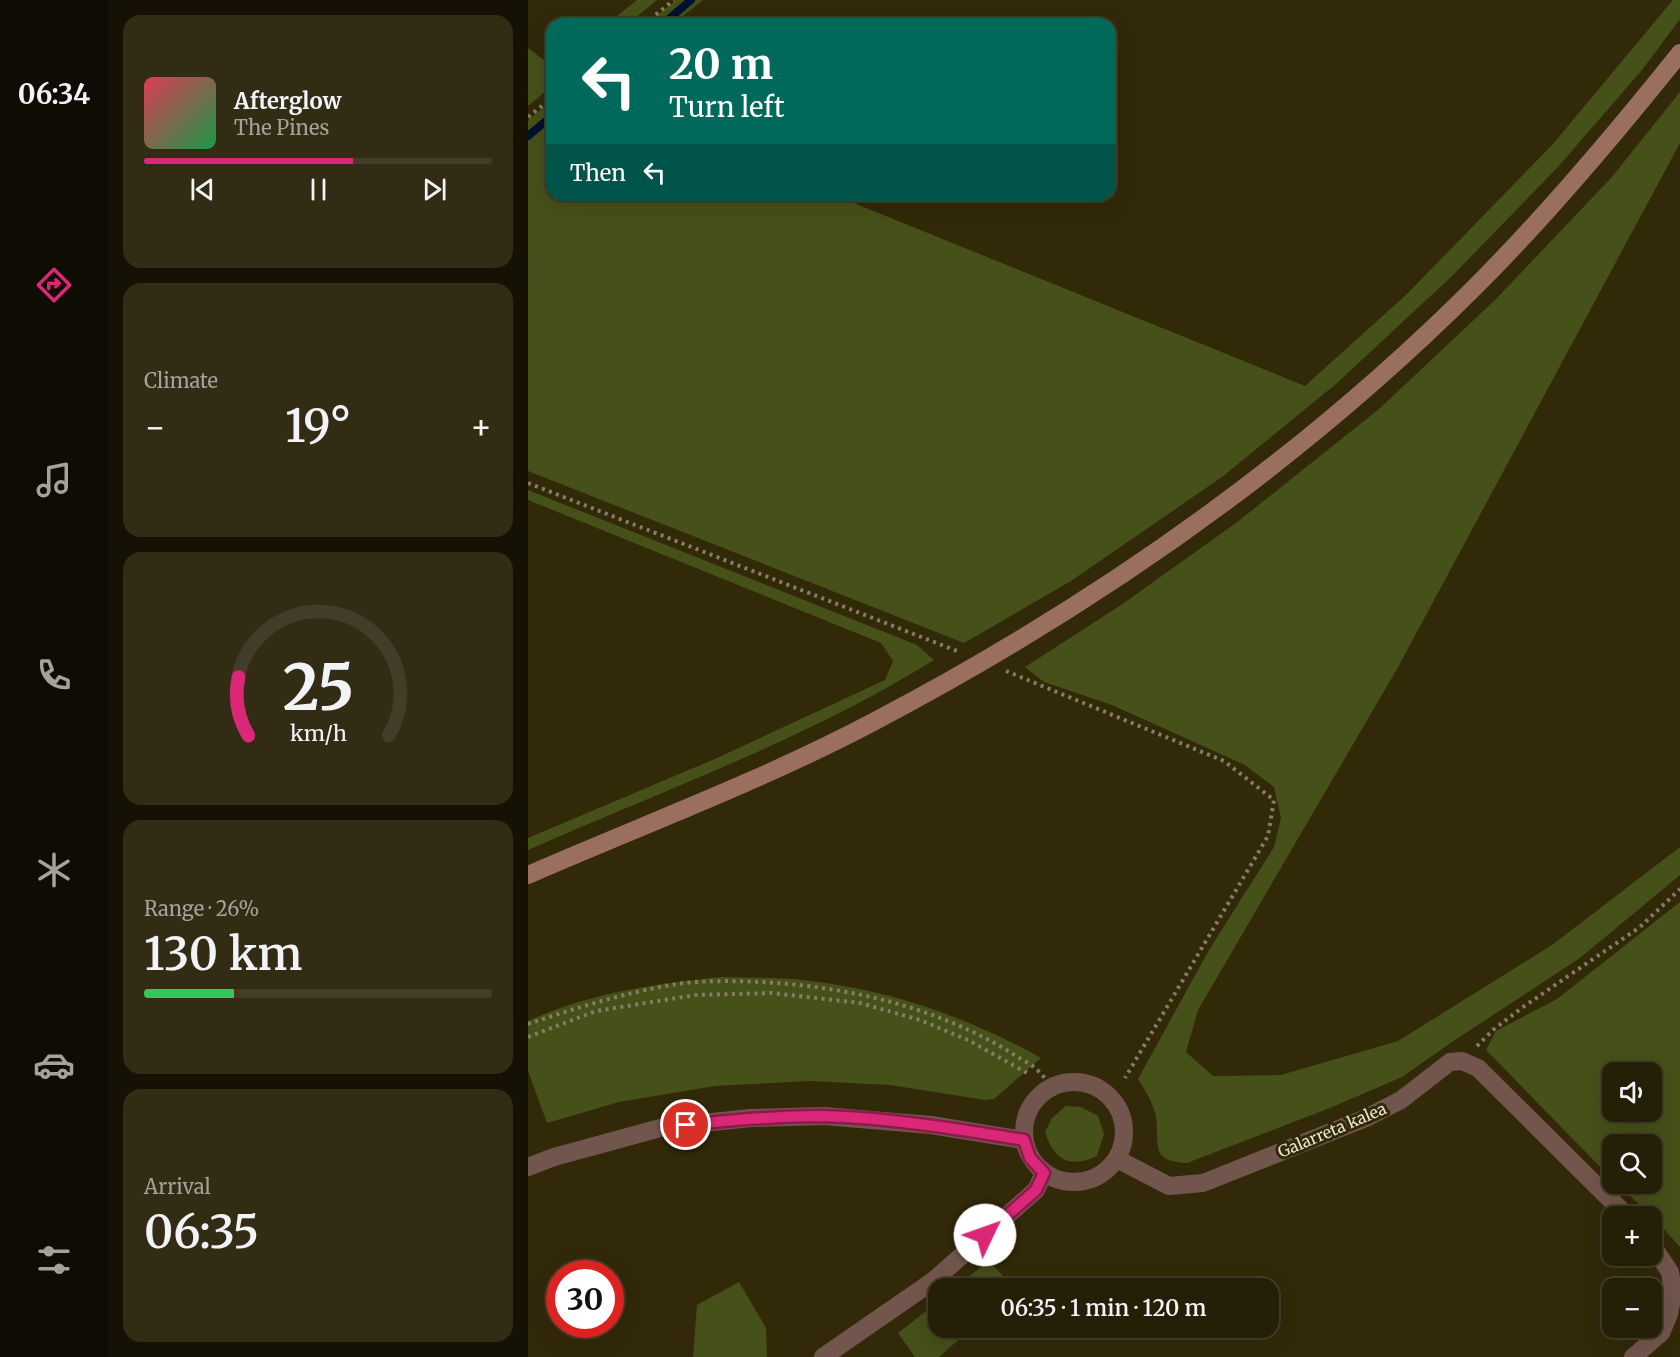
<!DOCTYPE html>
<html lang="en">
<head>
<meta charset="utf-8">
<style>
  body { margin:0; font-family:Merriweather,serif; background:#322c15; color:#f1f3f6; height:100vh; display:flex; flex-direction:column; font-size:22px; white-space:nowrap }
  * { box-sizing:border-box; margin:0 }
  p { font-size:20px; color:#a4a29b }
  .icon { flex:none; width:33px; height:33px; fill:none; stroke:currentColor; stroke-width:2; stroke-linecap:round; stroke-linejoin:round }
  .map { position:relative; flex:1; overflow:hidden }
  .details { display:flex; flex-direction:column; gap:15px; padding:15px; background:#151104; width:420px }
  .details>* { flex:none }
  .top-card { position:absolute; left:18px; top:18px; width:570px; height:183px; border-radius:18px; box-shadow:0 6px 24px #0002,0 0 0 2px #423d28; background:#00695c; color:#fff; overflow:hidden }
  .fabs { position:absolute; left:1074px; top:1062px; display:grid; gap:12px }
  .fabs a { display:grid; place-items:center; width:60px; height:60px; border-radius:12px; background:#261f07; box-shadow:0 6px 24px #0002,0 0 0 2px #423d28; font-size:30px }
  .speed { position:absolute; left:18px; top:1260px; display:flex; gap:12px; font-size:30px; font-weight:700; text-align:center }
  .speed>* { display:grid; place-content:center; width:78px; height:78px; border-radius:50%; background:#261f07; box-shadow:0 6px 24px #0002,0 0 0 2px #423d28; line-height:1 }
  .speed .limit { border:9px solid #d22; background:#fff; color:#111 }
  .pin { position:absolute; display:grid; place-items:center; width:51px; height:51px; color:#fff; margin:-26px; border:3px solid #fff; border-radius:50%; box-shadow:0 2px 6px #0007 }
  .me { position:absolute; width:66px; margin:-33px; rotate:48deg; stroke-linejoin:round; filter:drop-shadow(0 0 4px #0008) }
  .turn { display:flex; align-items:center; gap:21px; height:126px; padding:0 24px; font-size:27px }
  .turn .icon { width:78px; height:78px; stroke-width:2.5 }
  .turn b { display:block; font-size:42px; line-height:51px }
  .then { display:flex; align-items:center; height:57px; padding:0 24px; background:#0003; gap:12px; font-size:22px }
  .big { font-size:45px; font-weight:600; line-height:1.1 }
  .details .tile { flex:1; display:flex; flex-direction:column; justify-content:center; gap:9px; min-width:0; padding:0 21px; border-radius:18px; background:#322c15 }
  .details .dial { align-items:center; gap:0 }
  .dial svg { height:156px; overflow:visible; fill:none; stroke:#423d28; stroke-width:7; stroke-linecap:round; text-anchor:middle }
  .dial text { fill:#f1f3f6; stroke:none }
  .song { display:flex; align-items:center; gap:18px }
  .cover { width:72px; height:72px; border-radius:9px; background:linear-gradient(135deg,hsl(350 70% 55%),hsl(140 70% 35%)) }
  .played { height:6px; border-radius:3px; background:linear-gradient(90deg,#db2777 60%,#423d28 60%) }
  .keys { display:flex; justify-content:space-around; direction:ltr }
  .heat { display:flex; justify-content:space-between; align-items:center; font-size:33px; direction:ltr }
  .charge { height:9px; border-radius:4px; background:linear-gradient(90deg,#34c759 26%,#423d28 0) }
  .trip { position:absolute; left:400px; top:1278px; width:351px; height:60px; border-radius:18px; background:#261f07; box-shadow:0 6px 24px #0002,0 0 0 2px #423d28; font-weight:600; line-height:60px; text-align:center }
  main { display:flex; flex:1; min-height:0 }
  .menu { display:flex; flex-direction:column; width:108px; justify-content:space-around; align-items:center; background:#0f0c03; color:#a4a29b }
  .menu .icon { width:42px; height:42px }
  .menu .selected { color:#db2777 }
  .menu b { font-size:27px; color:#f1f3f6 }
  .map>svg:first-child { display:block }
  .green { fill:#465019; fill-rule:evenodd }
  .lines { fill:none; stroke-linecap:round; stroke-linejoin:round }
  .stream { stroke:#001131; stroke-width:8 }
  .path { stroke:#857d64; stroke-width:4; stroke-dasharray:3 4.5; stroke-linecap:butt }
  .street { stroke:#72564d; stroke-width:18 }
  .secondary { stroke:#9a6f60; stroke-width:18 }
  .route-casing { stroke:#8e194d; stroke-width:15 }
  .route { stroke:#db2777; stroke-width:10 }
  .labels { text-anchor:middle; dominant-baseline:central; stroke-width:6; stroke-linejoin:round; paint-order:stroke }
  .street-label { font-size:16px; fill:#eae5d3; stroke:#322909 }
</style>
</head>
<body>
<main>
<nav class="menu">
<b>06:34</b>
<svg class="icon selected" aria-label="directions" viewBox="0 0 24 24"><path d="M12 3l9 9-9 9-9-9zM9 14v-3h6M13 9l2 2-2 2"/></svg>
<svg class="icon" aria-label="music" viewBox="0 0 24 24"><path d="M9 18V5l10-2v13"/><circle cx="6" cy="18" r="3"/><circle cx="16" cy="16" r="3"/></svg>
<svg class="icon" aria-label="phone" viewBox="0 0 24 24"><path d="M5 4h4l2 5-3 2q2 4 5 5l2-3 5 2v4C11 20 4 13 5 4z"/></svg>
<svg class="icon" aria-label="climate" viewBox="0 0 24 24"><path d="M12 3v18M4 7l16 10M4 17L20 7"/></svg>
<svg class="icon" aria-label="car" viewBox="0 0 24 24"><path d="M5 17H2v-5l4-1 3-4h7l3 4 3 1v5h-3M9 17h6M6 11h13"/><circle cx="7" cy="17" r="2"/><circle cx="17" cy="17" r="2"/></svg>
<svg class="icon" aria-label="filters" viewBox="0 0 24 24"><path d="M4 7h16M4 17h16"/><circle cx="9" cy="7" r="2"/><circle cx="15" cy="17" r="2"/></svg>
</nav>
<section class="details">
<div class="tile">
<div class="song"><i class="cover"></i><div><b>Afterglow</b><p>The Pines</p></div></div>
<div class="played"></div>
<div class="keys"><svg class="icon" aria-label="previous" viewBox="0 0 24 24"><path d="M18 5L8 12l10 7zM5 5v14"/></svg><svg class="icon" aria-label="pause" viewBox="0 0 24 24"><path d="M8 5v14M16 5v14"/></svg><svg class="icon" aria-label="next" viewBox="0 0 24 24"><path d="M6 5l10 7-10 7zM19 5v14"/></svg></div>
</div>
<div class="tile"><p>Climate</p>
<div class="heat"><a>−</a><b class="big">19°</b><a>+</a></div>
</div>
<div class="tile dial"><svg viewBox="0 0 100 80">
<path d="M14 69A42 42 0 1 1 86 69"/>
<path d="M14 69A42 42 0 0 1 9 39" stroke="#db2777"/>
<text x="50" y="56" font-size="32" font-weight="700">25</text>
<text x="50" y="72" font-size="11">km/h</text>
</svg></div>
<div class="tile"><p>Range · 26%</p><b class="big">130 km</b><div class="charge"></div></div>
<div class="tile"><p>Arrival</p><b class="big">06:35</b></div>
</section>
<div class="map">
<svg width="1152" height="1357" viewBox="0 0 1152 1357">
  <rect width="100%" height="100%" fill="#322909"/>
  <path class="green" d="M 109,0 L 129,0 L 100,24 L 79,24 Z
    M 148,0 L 175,0 L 145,24 L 119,24 Z
    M 1145,0 L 1152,0 L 1152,19 L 1114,70 L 1029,168 L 924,276 L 808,384 L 694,477 L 543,581 L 436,643 L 0,471 L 0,120 L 24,101 L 24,195 L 306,195 L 777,386 L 879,294 L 1025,144 Z
    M 0,48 L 21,64 L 24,63 L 24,86 L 0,106 Z
    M 1152,92 L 1152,143 L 869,669 L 670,1010 L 658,1052 L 685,1076 L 753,1075 L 870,1041 L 1024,945 L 1152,847 L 1152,875 L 1052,958 L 927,1040 L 874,1077 L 802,1108 L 659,1163 C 621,1161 632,1145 628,1117 C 626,1104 617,1090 610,1079 L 681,950 L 746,847 L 753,818 L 746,787 L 717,765 L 584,705 L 516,682 L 497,667 L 593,605 L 708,523 L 851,409 L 967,300 L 1083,178 Z
    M 0,490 L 389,645 L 406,660 C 279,739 136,790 0,850 L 0,838 L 189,758 L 357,680 L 365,661 L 353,643 L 0,500 Z
    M 1152,902 L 1152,1247 L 1124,1216 L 1089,1184 L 1124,1184 L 1124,1144 L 1084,1144 L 1084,1179 L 958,1050 L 968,1031 L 1029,999 ZM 1084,1072 L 1124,1072 L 1124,1112 L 1084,1112 Z
    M 193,977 C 220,978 248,977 275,980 C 360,989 440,1017 513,1058 L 466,1099 L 457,1100 L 362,1085 L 281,1081 L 187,1086 L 91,1102 L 19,1123 L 0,1071 L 0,1021 C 61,993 126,984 193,977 Z
    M 538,1106 L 553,1107 L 570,1116 L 576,1134 L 569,1156 C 542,1169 526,1160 517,1132 L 524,1118 Z
    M 461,1261 L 486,1288 L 426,1288 Z
    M 211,1282 L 238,1328 L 239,1357 L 165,1357 L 169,1305 Z
    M 411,1301 L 411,1328 L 444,1328 L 411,1357 L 387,1357 L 370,1333 Z"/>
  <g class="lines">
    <path class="stream" d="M 135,24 L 163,0
      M 0,136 L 24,116"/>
    <path class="path" d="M 116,24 L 146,0
      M 0,117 L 24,98
      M 0,483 L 429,651
      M 478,671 L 696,761 L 746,800 L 740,836 L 597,1078
      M 0,1024 C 48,1008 99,992 149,984 C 177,980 207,981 235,982 C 321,987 408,1007 482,1052 C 490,1058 501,1062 508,1069 C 514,1074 519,1081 523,1086
      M 0,1037 L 68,1011 L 168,995 L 244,993 L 332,1003 L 392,1020 L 442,1041 L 501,1074
      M 949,1046 L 965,1030 L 995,1007 L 1112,927 L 1152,889"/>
    <path class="street" d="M496 1132a50 50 0 1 1 100 0a50 50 0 1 1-100 0Z
      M 589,1159 L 641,1186 L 675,1183 L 838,1118 L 873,1100 L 922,1062 L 934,1061 L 950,1068 L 1099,1216
      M 0,1167 L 26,1157 L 136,1127 L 223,1118 L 296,1116 L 403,1125 L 496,1140
      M 295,1357 L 405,1281 L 508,1190 L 516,1173
      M 1105,1357 L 1133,1333 L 1141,1314 L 1145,1293 L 1142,1272 L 1124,1245"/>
    <path class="secondary" d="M 0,875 C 117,824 236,780 349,720 C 567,605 773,461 948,286 C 1021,213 1088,133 1152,53"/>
  </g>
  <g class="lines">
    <g class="route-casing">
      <path id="route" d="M 158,1125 C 203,1120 249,1116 295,1116 C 362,1118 430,1129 496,1140 L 502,1158 L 516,1173 L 508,1190 L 457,1235"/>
    </g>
    <use href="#route" class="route"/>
  </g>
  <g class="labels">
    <g class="street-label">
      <text transform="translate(804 1130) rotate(-23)">Galarreta kalea</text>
    </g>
  </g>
</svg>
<div class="fabs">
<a><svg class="icon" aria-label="sound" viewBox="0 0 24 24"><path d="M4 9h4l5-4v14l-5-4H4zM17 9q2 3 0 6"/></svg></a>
<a><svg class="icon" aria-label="search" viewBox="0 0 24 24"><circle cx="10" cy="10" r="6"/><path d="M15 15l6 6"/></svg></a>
<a>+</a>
<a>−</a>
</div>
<div class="speed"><div class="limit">30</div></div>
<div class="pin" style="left:158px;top:1125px;background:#d93025"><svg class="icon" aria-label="arrive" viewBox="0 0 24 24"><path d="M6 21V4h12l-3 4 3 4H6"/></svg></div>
<svg class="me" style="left:457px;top:1235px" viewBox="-20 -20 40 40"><circle r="19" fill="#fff"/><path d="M0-13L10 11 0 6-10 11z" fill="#db2777"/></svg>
<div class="trip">06:35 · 1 min · 120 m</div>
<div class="top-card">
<div class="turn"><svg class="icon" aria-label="left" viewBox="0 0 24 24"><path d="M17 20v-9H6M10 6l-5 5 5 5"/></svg><div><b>20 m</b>Turn left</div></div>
<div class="then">Then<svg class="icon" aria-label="left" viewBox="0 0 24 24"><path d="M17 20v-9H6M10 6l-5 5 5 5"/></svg></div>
</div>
</div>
</main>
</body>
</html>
